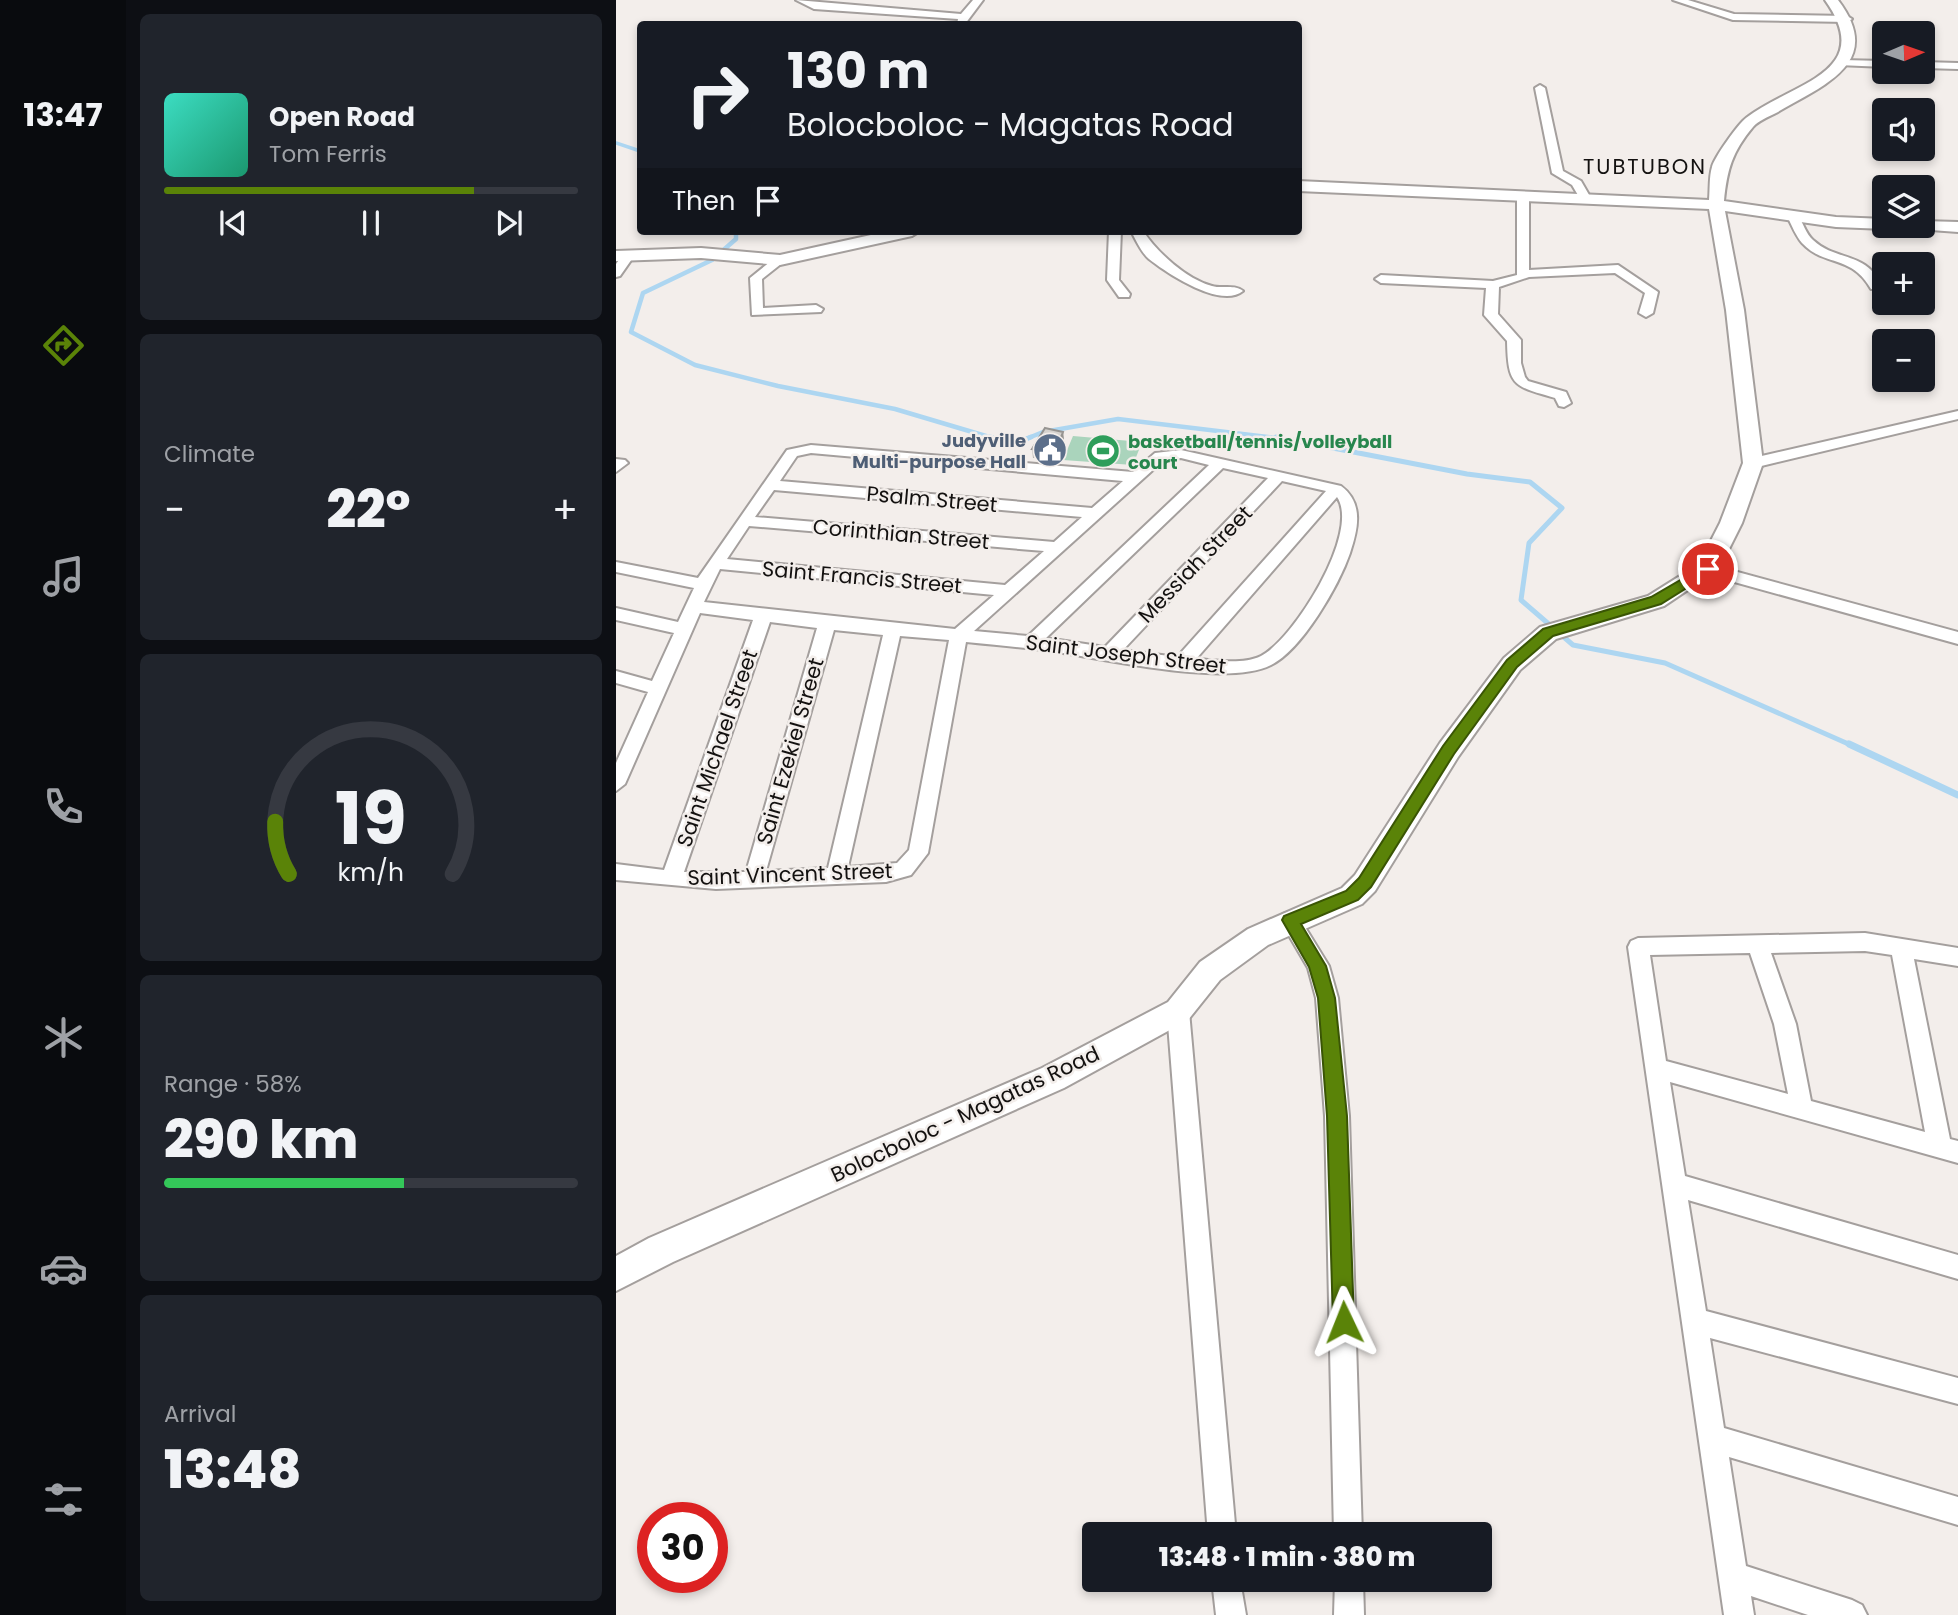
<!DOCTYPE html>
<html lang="en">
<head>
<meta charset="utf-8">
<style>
  body { margin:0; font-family:Poppins,sans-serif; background:#20242c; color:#f1f3f6; height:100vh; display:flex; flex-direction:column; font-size:26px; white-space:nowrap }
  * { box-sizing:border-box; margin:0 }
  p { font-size:23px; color:#9ea1a6 }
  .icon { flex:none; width:38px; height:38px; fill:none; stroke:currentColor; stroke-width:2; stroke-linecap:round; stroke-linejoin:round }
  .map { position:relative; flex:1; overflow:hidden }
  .sheet { display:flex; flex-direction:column; gap:14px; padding:14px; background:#0d0f14; width:490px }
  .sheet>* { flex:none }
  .hud { position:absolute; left:21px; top:21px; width:665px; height:214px; border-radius:7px; box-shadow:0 4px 10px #0003; background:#171b24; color:#f1f3f6; overflow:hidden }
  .needle { width:46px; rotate:88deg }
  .fabs { position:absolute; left:1256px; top:21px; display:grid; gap:14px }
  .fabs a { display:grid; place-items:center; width:63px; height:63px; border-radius:7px; background:#171b24; box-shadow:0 4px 10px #0003; font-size:35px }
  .speed { position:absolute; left:21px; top:1502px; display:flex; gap:14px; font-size:35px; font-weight:700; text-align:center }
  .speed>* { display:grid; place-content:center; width:91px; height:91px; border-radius:50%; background:#171b24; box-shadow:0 4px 10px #0003; line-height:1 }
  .speed .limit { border:10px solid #d22; background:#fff; color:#111 }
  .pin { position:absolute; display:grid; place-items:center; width:60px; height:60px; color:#fff; margin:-30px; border:4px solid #fff; border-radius:50%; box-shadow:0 2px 7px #0007 }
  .me { position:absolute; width:77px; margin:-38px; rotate:358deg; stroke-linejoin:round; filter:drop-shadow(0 0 5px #0008) }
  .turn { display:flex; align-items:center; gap:24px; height:147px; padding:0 35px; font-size:32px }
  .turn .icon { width:91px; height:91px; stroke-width:2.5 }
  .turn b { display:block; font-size:49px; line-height:60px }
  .then { display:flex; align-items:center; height:66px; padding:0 35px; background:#0003; gap:14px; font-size:26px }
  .big { font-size:52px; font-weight:800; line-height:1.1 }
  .sheet .tile { flex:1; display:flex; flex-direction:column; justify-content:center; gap:10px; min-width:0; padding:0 24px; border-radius:10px; background:#20242c }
  .sheet .dial { align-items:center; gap:0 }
  .dial svg { height:182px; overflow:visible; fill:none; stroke:#363941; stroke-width:7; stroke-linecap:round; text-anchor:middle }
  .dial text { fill:#f1f3f6; stroke:none }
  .song { display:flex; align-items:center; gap:21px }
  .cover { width:84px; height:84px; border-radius:10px; background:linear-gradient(135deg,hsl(170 70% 55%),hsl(160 70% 35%)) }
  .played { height:7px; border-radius:4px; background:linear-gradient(90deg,#5a8308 75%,#363941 75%) }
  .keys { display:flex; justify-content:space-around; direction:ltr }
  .heat { display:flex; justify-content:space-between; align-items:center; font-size:38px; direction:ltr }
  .charge { height:10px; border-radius:5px; background:linear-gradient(90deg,#34c759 58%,#363941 0) }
  .trip { position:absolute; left:466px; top:1522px; width:410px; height:70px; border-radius:7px; background:#171b24; box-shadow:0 4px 10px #0003; font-weight:800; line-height:70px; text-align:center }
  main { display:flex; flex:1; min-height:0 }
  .dock { display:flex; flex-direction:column; width:126px; justify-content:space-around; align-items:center; background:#090b0e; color:#9ea1a6 }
  .dock .icon { width:49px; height:49px }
  .dock .active { color:#5a8308 }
  .dock b { font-size:32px; color:#f1f3f6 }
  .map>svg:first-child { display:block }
  .green { fill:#aad4bc }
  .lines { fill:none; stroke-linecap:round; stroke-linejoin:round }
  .stream-far3 { stroke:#add6f1; stroke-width:3.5 }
  .stream-far2 { stroke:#add6f1; stroke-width:4.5 }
  .stream-far1 { stroke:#add6f1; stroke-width:5 }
  .stream { stroke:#add6f1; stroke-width:7 }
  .street-casing { stroke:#a49f9d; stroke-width:4 }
  .secondary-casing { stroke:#a49f9d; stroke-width:4 }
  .street { fill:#fff; fill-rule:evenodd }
  .secondary { fill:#fff; fill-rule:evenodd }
  .wall { fill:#b8b5b2 }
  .shaded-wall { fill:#969491 }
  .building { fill:#d6d3cf; stroke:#969491; stroke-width:2 }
  .route { fill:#5a8308; stroke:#3a5505; stroke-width:2 }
  .labels { text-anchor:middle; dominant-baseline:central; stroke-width:5; stroke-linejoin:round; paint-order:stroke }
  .far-service-label { font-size:18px; font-weight:bold; fill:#4e5e75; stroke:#f3eeeb; text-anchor:end }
  .far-leisure-label { font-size:18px; font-weight:bold; fill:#27864d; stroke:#f3eeeb; text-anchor:start }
  .far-quarter-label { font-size:21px; letter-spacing:2px; fill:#131110; stroke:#f3eeeb }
  .street-label { font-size:21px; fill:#131110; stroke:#f3eeeb }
</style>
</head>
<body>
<main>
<nav class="dock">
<b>13:47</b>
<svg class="icon active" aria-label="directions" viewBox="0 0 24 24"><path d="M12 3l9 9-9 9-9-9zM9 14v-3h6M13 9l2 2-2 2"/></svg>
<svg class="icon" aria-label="music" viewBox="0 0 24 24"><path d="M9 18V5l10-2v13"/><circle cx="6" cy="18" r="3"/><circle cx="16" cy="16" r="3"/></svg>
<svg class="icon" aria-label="phone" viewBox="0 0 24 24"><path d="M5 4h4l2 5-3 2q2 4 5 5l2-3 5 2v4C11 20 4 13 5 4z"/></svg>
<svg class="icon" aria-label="climate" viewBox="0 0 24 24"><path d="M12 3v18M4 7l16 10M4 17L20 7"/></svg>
<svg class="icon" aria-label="car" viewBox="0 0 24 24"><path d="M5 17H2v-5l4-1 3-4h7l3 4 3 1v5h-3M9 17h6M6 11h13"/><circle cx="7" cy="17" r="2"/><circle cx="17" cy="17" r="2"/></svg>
<svg class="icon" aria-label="filters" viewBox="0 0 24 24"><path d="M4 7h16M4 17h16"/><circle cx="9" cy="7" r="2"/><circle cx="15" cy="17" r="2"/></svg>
</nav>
<section class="sheet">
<div class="tile">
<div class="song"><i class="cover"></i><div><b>Open Road</b><p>Tom Ferris</p></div></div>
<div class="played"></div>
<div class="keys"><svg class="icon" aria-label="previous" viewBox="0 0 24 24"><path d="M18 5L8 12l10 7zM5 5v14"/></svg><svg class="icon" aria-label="pause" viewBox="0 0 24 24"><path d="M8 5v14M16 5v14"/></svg><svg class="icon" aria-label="next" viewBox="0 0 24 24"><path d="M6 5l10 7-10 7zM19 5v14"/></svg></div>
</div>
<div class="tile"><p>Climate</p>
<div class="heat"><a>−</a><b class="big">22°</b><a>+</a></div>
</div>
<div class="tile dial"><svg viewBox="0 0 100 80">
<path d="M14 69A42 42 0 1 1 86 69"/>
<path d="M14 69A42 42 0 0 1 8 46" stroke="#5a8308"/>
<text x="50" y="56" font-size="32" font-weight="700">19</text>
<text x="50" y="72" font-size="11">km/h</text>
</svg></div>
<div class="tile"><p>Range · 58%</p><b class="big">290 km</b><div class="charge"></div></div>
<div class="tile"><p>Arrival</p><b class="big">13:48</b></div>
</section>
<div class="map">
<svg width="1342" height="1615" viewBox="0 0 1342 1615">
  <rect width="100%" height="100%" fill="#f3eeeb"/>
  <path class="green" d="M 457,436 L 526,442 L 517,465 L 447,460 Z"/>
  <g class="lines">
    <path class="stream-far3" d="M 0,143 L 24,151"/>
    <path class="stream-far2" d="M 120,231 L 120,239 L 96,260 L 27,293 L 15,332 L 79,365 L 162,386 L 279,409 L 380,439
      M 410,439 L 427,432 L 502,419 L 669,439"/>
    <path class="stream-far1" d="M 374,437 L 398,444 L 415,437
      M 660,437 L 851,474 L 914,482 L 946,508 L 913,543 L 905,600 L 957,645 L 1049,663 L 1237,746"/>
    <path class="stream" d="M 1233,744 L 1342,795"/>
    <g class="street-casing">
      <path id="street" d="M 180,0 L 345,14 L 357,0 L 367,0 L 349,24 L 341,24 L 342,19 L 198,9 Z
        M 1057,0 L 1072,0 L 1118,14 L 1231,16 L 1236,19 L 1231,22 L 1117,20 Z
        M 1226,60 L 1269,61 L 1269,67 L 1222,65 L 1222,61 Z
        M 1307,62 L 1342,63 L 1342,69 L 1307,68 Z
        M 924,85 L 929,88 L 947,171 L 965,181 L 976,200 L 974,202 L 966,202 L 956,185 L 936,173 L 919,88 Z
        M 907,193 L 913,197 L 913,270 L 1002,265 L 1042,292 L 1037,313 L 1030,317 L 1023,313 L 1029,293 L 999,273 L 913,277 L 883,287 L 882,314 L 905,340 L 905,363 L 909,377 L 912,381 L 950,392 L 955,403 L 948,407 L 943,406 L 939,398 C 897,386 892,386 891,341 L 868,315 L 870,288 L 765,283 L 759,279 L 765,275 L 877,281 L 901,275 L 901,197 Z
        M 1174,215 L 1182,215 C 1187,223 1190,234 1197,240 C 1221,262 1250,251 1266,286 L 1265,289 L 1255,289 C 1235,254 1208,267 1186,243 C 1180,236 1176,226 1172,218 Z
        M 493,231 L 505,231 L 503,280 L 514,294 L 513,297 L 503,297 L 491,280 Z
        M 515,231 L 527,231 C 541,252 570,279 596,286 C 606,289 619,284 627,291 C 605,309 552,274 533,259 C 525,252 520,240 515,231 Z
        M 8,253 L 18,256 L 4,276 L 0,277 L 0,264 Z
        M 160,257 L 170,260 L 146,279 L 147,308 L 200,305 L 207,309 L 205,312 L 136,315 L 134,278 Z
        M 1342,411 L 1342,419 L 1137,468 L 1129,463 L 1137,458 Z
        M 195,445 L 517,472 L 539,453 L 565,450 L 725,486 C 748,503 742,529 734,553 C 723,585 686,650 655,665 C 610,688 486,658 434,651 C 406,647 378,645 350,642 L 312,853 L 295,875 L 270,882 L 100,889 L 0,880 L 0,864 L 48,870 L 137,620 L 84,613 L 9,784 L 0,791 L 0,763 L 32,692 L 0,683 L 0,671 L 36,681 L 58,633 L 0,620 L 0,608 L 62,622 L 78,588 L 0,572 L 0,562 L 82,578 L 171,450 ZM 195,453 L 507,481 L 476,508 L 164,481 L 181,456 ZM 565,458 L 593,465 L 412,636 L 358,631 L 548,460 ZM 607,468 L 652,478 L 489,647 L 430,638 ZM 666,481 L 710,491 L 561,657 L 507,650 ZM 158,490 L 466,517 L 438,542 L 139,517 ZM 721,497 C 745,532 678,639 645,656 C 627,665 599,660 580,659 ZM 133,526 L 428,551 L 389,585 L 111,559 ZM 104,569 L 378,595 L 339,629 L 88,602 ZM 154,622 L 201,628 L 130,872 L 68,872 ZM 218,630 L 267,635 L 212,868 L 150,871 ZM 284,636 L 333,640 L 293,850 L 281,863 L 232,867 Z
        M 0,459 L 9,460 L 12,463 L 0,472 Z
        M 1092,564 L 1342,632 L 1342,644 L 1086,573 L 1084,569 Z
        M 674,912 L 681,914 L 713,966 L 722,998 L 733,1116 L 746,1535 L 718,1535 L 709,1116 L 700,998 L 692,968 L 664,920 L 667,914 Z
        M 1249,933 L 1342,948 L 1342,966 L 1298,959 L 1334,1139 L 1342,1141 L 1342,1163 L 1054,1082 L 1069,1176 L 1342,1255 L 1342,1279 L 1072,1200 L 1090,1311 L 1342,1378 L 1342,1404 L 1094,1338 L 1108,1428 L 1342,1497 L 1342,1525 L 1113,1457 L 1130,1566 L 1236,1600 L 1246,1605 L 1251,1615 L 1192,1615 L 1135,1596 L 1138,1615 L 1108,1615 L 1012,947 L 1015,941 L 1022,938 ZM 1249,951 L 1276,955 L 1309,1132 L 1195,1101 L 1180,1024 L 1155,953 ZM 1134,953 L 1158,1024 L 1172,1094 L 1050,1061 L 1034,955 Z
        M 562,1002 L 570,1004 L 573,1011 L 620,1535 L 592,1535 L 551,1011 L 554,1004 Z
        M 596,1580 L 624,1580 L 630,1615 L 600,1615 Z
        M 719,1580 L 747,1580 L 748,1615 L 718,1615 Z"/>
    </g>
    <g class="secondary-casing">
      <path id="secondary" d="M 1209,0 L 1222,0 C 1270,63 1207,85 1160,113 C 1152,117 1142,121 1137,127 C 1116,152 1111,170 1108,201 L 1220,217 L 1269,219 L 1269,226 L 1276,226 L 1269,229 L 1220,227 L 1109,211 L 1128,310 L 1147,463 L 1126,523 L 1103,569 L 1048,606 L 940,639 L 904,670 L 842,757 L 759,891 L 746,904 L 652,945 L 604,980 L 572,1020 L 448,1088 L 57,1262 L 0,1291 L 0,1256 L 33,1238 L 426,1068 L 552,1002 L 584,962 L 632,929 L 726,888 L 739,875 L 824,743 L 888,658 L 924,627 L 1032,596 L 1083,564 L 1104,523 L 1127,463 L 1110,310 L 1093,209 L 682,191 L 682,181 L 1093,200 C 1094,189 1093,177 1096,167 C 1098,158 1122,124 1130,118 C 1174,83 1262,74 1209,0 Z
        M 1307,221 L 1342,222 L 1342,232 L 1301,229 L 1299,226 L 1307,226 Z
        M 273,231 L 304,231 L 296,236 L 164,265 L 85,258 L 0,261 L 0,251 L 85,248 L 164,255 Z"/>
    </g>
    <use href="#street" class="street"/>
    <use href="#secondary" class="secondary"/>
  </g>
  <path class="wall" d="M 447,432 L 448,441 L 441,459 L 417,458 L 416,449 Z"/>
  <path class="shaded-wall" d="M 447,432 L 448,441 L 441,459 L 440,450 Z"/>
  <path class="building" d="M 429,428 L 447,432 L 440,450 L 416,449 Z"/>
  <path class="route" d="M 1092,564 L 1098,569 L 1096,572 L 1045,604 L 937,636 L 901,667 L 838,754 L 755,887 L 742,900 L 685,924 L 710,966 L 719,998 L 731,1116 L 738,1322 L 735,1330 L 728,1333 L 720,1330 L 717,1322 L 711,1116 L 702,998 L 693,967 L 666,920 L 668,916 L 730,891 L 743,878 L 827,746 L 891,660 L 927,629 L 1035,597 Z"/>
  <defs>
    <g id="civic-disc" transform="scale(1.75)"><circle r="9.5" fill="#5c6f8a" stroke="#f3eeeb"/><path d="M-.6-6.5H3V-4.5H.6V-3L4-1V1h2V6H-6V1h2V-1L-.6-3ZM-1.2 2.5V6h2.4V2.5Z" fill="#fff"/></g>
    <g id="stadium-disc" transform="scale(1.75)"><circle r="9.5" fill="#2e9e5b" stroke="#f3eeeb"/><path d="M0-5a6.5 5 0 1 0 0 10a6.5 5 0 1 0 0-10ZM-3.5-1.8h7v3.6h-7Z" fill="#fff"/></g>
  </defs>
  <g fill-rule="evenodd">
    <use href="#civic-disc" x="434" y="450"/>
    <use href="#stadium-disc" x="487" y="451"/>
  </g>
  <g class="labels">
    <g class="far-service-label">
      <text x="410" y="440">Judyville<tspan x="410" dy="21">Multi-purpose Hall</tspan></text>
    </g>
    <g class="far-leisure-label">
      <text x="512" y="441">basketball/tennis/volleyball<tspan x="512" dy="21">court</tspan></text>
    </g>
    <g class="far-quarter-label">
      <text x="1029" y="166">TUBTUBON</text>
    </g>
    <g class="street-label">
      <text transform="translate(316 499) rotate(5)">Psalm Street</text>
      <text transform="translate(285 534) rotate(5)">Corinthian Street</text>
      <text transform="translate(579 564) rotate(-46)">Messiah Street</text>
      <text transform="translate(246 577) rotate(5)">Saint Francis Street</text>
      <text transform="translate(510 654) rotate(7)">Saint Joseph Street</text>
      <text transform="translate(101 748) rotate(-71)">Saint Michael Street</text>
      <text transform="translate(174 751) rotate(-74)">Saint Ezekiel Street</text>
      <text transform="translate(174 874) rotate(-2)">Saint Vincent Street</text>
      <text transform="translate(349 1114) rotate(-25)">Bolocboloc - Magatas Road</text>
    </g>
  </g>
</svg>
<div class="fabs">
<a><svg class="needle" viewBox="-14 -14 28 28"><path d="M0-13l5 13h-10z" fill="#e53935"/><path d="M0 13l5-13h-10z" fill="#9ea1a6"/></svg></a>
<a><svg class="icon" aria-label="sound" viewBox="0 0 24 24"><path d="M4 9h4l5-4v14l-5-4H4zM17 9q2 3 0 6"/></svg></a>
<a><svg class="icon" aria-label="layers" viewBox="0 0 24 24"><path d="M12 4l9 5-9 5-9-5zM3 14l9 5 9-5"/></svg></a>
<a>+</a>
<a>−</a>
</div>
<div class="speed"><div class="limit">30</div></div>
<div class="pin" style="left:1092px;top:569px;background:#d93025"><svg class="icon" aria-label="arrive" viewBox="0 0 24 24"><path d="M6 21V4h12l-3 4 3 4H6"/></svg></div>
<svg class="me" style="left:728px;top:1322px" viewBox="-20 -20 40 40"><path d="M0-17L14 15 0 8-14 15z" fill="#5a8308" stroke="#fff" stroke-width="4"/></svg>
<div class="trip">13:48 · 1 min · 380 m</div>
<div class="hud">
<div class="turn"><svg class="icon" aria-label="right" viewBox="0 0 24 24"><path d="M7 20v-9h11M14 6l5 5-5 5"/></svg><div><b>130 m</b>Bolocboloc - Magatas Road</div></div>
<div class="then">Then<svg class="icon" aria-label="arrive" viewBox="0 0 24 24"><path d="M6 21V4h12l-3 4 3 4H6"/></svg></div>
</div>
</div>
</main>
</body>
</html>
